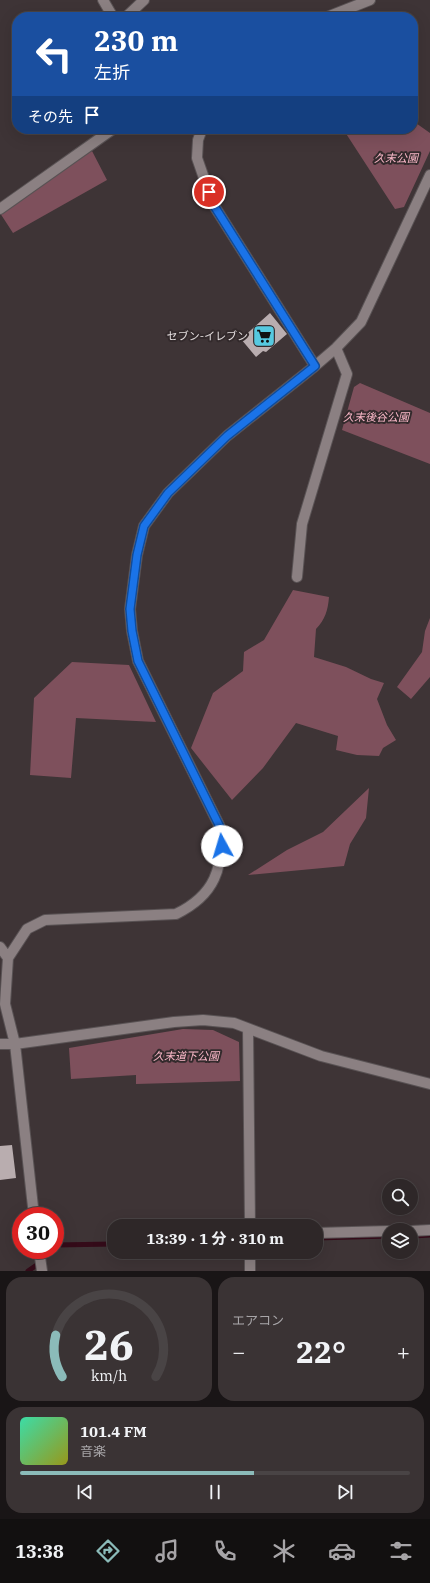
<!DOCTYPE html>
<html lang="ja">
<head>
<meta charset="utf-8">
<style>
  body { margin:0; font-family:"IBM Plex Serif","Noto Sans JP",serif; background:#3a3334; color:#f1f3f6; height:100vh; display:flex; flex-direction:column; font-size:15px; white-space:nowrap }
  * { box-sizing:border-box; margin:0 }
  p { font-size:13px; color:#a7a5a8 }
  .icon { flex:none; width:22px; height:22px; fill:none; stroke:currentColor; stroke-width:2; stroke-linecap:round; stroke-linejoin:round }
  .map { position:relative; height:1271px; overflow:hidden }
  .panel { display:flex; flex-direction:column; gap:6px; padding:6px; background:#191516; flex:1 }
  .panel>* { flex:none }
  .hud { position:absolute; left:12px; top:12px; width:406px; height:122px; border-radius:16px; box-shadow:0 4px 16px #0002,0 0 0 1px #494445; background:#1a4fa0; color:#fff; overflow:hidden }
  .fabs { position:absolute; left:382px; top:1179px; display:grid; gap:8px }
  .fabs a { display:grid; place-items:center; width:36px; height:36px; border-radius:50%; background:#2e2728; box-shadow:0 4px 16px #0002,0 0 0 1px #494445; font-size:20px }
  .speed { position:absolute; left:12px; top:1207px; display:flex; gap:8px; font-size:20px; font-weight:700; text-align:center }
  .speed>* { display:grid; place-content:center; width:52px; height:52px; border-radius:50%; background:#2e2728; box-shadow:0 4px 16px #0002,0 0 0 1px #494445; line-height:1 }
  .speed .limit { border:6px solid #d22; background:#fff; color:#111 }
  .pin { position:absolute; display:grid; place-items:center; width:34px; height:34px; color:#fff; margin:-17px; border:2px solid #fff; border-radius:50%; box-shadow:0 1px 4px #0007 }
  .me { position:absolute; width:44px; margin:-22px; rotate:354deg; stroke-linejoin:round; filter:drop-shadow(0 0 3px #0008) }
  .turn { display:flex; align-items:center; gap:14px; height:84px; padding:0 16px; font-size:18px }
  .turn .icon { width:52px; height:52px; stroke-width:2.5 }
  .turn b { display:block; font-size:28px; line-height:34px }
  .then { display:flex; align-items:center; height:38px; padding:0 16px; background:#0003; gap:8px; font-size:15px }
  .big { font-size:30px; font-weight:700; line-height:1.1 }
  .panel .widget { flex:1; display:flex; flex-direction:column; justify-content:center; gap:6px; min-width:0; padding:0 14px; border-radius:16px; background:#3a3334 }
  .panel .dial { align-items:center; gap:0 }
  .dial svg { height:104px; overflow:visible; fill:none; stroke:#494445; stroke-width:7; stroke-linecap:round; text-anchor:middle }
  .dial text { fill:#f1f3f6; stroke:none }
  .song { display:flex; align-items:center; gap:12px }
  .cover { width:48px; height:48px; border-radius:6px; background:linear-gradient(135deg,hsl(160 70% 55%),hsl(60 70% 35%)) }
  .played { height:4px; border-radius:2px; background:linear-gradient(90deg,#8bbbb9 60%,#494445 60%) }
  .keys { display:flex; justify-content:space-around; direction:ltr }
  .heat { display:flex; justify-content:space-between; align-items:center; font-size:22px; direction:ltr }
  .panel .tiles { flex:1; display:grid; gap:6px; grid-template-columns:1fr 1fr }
  .widget:last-child { grid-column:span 2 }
  .trip { position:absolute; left:107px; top:1219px; width:216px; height:40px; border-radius:16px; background:#2e2728; box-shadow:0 4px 16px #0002,0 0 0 1px #494445; font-weight:700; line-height:40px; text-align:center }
  .tab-bar { display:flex; height:64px; justify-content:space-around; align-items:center; background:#121010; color:#a7a5a8 }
  .tab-bar .icon { width:28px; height:28px }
  .tab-bar .on { color:#8bbbb9 }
  .tab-bar b { font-size:18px; color:#f1f3f6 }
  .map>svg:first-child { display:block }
  .green { fill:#7e505c }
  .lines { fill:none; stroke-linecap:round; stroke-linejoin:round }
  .stream { stroke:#340b19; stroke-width:5 }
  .building { fill:#b9adaf }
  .street-casing { stroke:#595254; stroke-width:12 }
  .street { stroke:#8b8082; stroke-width:10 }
  .route-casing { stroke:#114b97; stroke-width:10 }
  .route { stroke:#1a73e8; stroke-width:7 }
  .labels { text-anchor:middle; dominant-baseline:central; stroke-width:4; stroke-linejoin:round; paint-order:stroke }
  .park-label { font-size:11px; font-style:italic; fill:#f9b7c7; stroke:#332a2c }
  .poi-label { font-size:11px; fill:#e3ddde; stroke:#332a2c; text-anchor:end }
</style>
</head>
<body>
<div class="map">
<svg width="430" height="1271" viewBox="0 0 430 1271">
  <rect width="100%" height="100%" fill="#3e3436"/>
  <path class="green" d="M 413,121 L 430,133 L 430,151 L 404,207 L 395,209 L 343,129 L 413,129 Z
    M 92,151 L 107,180 L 13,233 L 0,213 L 0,210 Z
    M 360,383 L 430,413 L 430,464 L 342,430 L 354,387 Z
    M 293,590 L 329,597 C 328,610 325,620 316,629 L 314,657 L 346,667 L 371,679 L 384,683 L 377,699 L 387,725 L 396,740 L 383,748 L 379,756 L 357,755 L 336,750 L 338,736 L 296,723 L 263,768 L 232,800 L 191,748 L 213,693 L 243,671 L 244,652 L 264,640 Z
    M 430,618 L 430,677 L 411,699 L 397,687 L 422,652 L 425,631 Z
    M 72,662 L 129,665 L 156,722 L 76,718 L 71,778 L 30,775 L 34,698 Z
    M 369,788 L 366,818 L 350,844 L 344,866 L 248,875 L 287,850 L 323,832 Z
    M 183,1029 L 213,1030 L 239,1042 L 240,1081 L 136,1084 L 136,1075 L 71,1079 L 69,1048 Z"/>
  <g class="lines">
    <path class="stream" d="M 413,1236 L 430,1235
      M 316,1238 L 389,1236
      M 55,1245 L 114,1244
      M 28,1271 L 41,1262"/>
  </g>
  <path class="building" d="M 270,313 L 287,334 L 266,352 L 263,351 L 256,357 L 241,339 Z
    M 12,1145 L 16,1178 L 0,1180 L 0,1146 Z"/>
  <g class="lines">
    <g class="street-casing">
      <path id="street" d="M 103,0 L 113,17
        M 126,17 L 144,0
        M 327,17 L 370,0
        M 202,129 L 198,140 L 197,158 L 213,204 L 315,366
        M 0,209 L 113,129
        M 297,577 L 302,524 L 347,374 L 336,348
        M 0,947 L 8,958
        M 248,1029 L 250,1226
        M 0,1044 L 15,1044 L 174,1022 L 203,1020 L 234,1023 L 321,1056 L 430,1084
        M 34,1216 L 15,1044 L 5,1004 L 8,958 L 27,929 L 45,920 L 176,914 C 215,895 224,868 220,827 L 138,661 L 132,631 L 130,609 L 137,555 L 144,526 L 168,493 L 227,436 L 315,366 L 336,348 L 361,322 L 430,175
        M 411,1231 L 430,1230
        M 316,1233 L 389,1231
        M 39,1250 L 42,1271
        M 250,1252 L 250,1271"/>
    </g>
    <use href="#street" class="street"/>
  </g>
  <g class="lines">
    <g class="route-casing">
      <path id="route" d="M 209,192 L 213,204 L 315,366 L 227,436 L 168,493 L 144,526 L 137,555 L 130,609 L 132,631 L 138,661 L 220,827 L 222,846"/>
    </g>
    <use href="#route" class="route"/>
  </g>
  <defs>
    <g id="supermarket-square" transform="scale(1.15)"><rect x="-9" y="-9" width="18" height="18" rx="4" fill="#56c9e0" stroke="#332a2c"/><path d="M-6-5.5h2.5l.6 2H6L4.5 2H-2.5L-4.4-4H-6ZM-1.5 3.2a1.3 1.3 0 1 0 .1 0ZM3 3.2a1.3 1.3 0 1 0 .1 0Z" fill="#111"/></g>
  </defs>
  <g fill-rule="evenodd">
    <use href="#supermarket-square" x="264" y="336"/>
  </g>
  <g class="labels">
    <g class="park-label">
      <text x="396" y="158">久末公園</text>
      <text x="376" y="417">久末後谷公園</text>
      <text x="186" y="1056">久末道下公園</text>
    </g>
    <g class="poi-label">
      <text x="248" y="336">セブン-イレブン</text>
    </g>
  </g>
</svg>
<div class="fabs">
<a><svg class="icon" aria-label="search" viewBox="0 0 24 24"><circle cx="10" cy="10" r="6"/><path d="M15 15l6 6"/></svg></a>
<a><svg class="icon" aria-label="layers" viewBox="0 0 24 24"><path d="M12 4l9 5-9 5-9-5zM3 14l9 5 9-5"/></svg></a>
</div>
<div class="speed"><div class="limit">30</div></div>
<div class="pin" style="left:209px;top:192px;background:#d93025"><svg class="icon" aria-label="arrive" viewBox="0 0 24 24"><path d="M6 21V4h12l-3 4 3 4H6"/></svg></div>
<svg class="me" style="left:222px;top:846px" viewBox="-20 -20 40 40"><circle r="19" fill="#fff"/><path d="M0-13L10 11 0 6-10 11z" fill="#1a73e8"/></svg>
<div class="trip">13:39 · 1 分 · 310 m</div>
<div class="hud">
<div class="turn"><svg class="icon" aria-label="left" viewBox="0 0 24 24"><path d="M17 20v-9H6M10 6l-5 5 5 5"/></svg><div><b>230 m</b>左折</div></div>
<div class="then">その先<svg class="icon" aria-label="arrive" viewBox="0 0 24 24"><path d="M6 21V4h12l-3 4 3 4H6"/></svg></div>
</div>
</div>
<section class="panel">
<div class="tiles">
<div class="widget dial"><svg viewBox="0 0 100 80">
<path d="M14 69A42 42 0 1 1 86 69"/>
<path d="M14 69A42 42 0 0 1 9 37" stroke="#8bbbb9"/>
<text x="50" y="56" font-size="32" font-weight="700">26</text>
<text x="50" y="72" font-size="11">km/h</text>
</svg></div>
<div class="widget"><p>エアコン</p>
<div class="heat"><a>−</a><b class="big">22°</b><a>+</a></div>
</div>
<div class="widget">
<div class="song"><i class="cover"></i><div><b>101.4 FM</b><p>音楽</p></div></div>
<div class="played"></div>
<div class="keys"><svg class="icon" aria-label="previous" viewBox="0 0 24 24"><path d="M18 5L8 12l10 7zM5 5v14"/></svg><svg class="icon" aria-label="pause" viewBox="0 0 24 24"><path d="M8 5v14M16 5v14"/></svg><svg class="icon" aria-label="next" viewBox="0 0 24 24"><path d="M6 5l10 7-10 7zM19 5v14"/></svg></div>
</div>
</div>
</section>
<nav class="tab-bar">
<b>13:38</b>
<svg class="icon on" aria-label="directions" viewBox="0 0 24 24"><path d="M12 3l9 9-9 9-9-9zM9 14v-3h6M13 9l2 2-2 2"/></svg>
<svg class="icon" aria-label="music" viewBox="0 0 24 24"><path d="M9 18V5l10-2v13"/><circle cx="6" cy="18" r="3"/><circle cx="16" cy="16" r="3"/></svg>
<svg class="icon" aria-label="phone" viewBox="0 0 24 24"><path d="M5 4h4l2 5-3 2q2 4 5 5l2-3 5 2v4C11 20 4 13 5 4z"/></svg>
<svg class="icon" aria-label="climate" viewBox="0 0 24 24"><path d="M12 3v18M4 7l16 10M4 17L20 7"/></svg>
<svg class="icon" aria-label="car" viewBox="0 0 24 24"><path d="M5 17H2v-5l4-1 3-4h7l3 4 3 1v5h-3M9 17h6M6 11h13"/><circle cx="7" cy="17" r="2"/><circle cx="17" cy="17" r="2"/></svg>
<svg class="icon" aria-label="filters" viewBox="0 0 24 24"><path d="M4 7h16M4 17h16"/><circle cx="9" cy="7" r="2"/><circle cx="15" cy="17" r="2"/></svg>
</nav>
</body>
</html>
